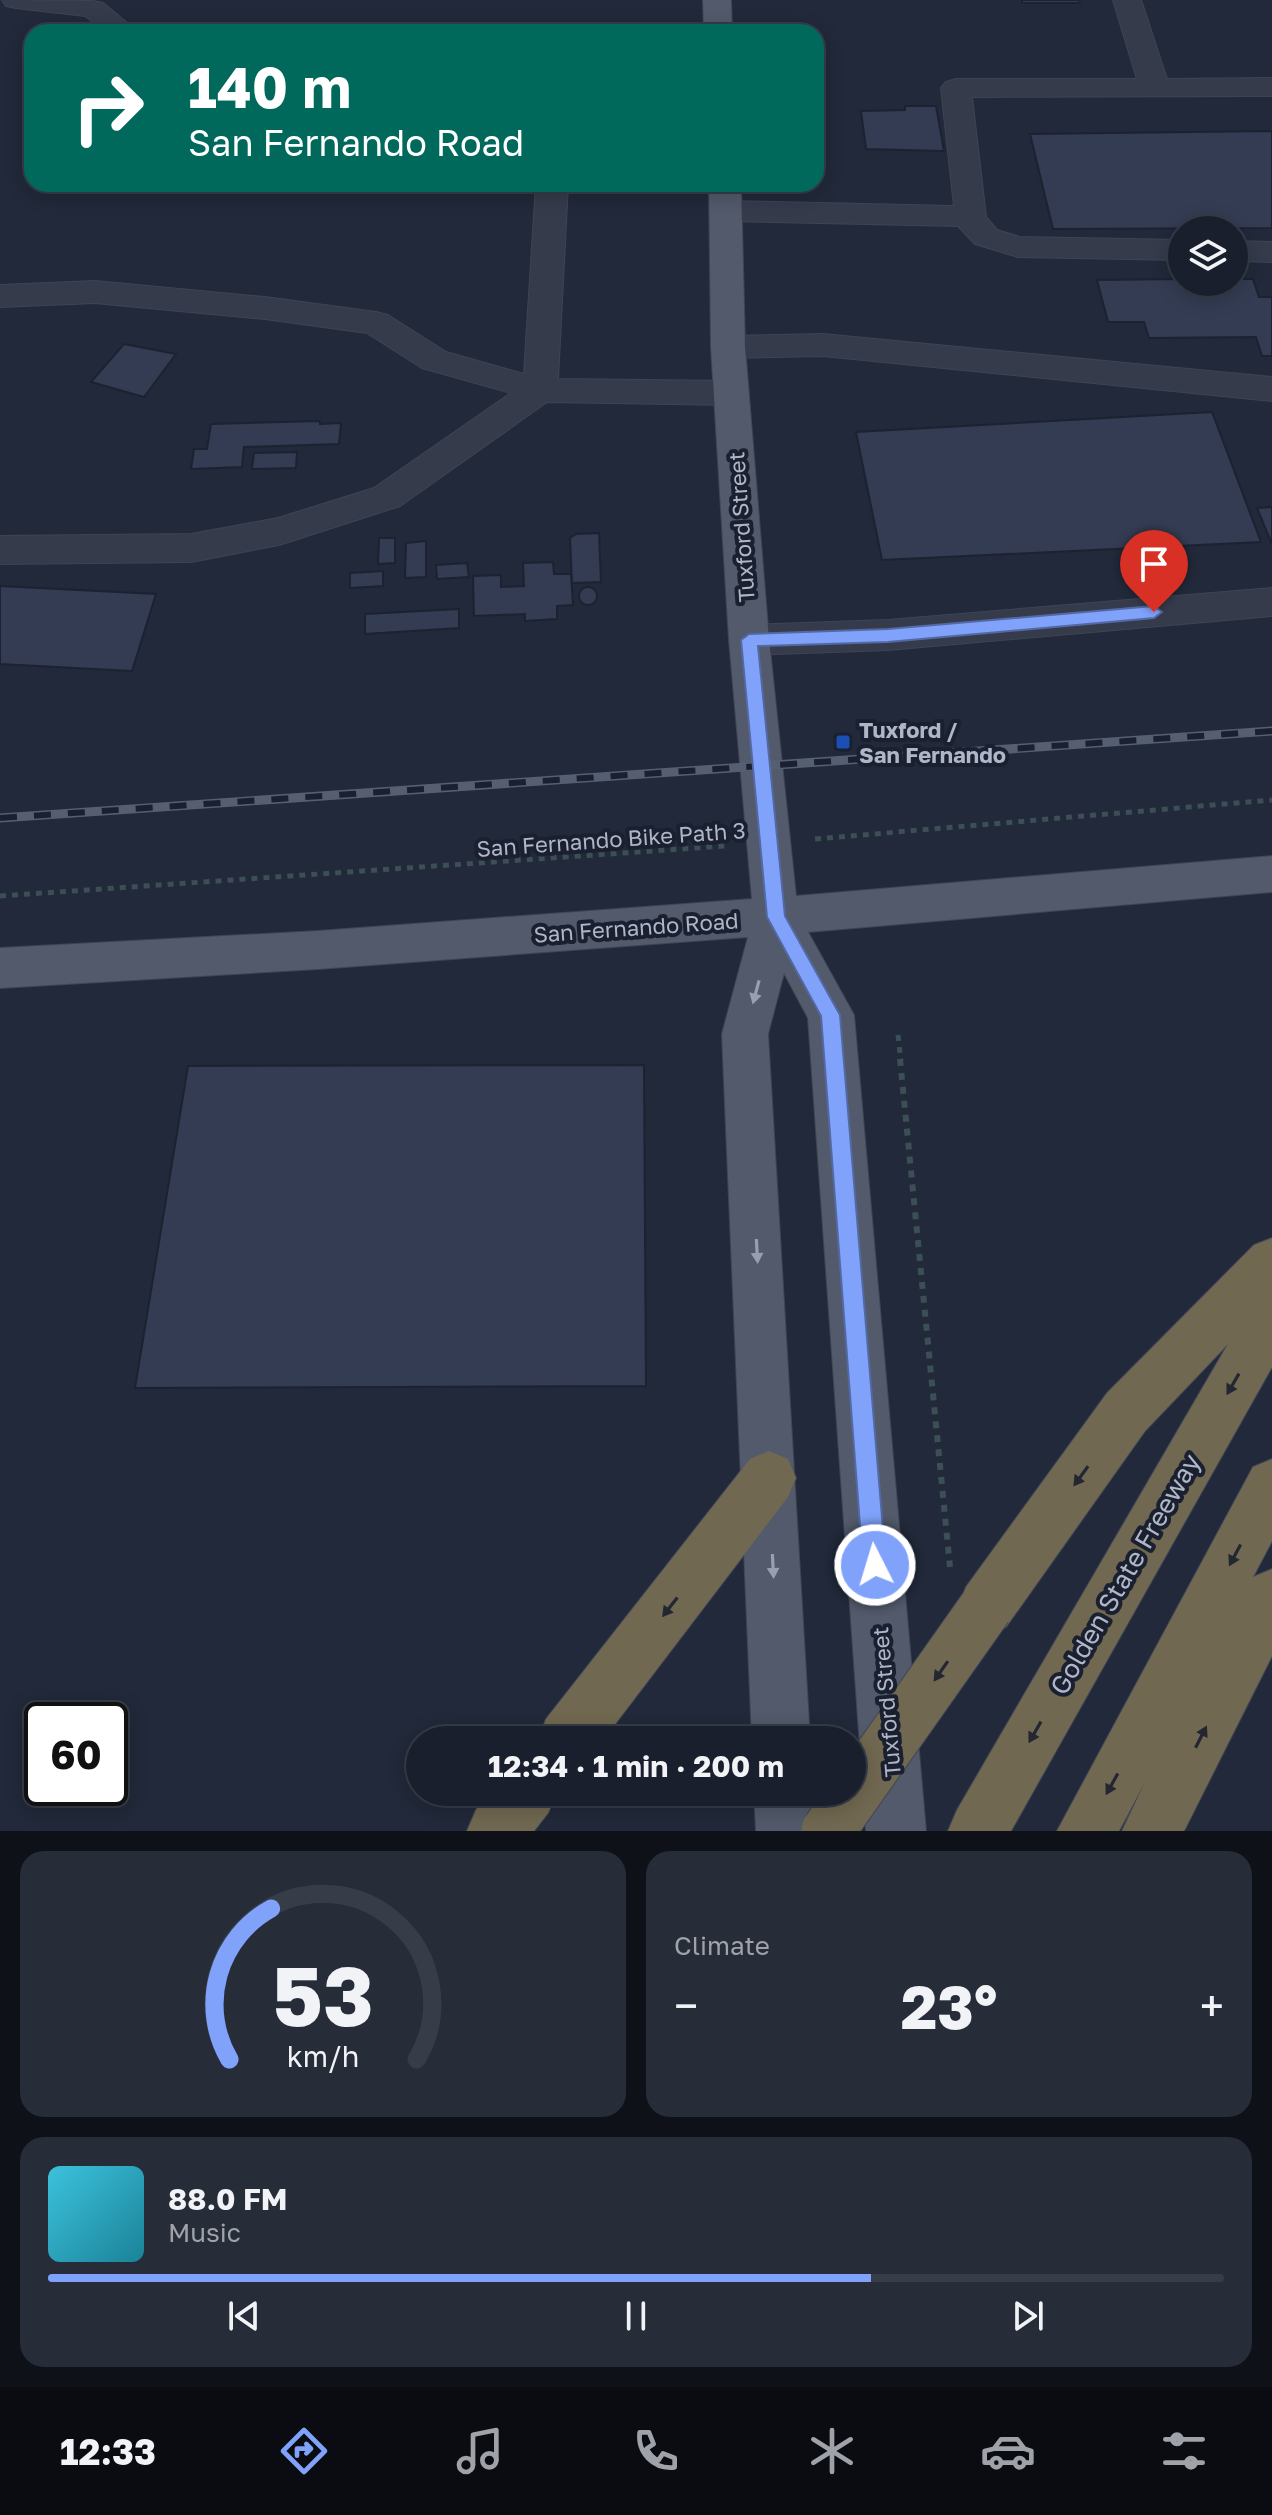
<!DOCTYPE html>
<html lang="en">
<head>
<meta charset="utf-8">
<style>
  body { margin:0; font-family:"Golos Text",sans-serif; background:#262c38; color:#f1f3f6; height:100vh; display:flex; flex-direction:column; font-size:30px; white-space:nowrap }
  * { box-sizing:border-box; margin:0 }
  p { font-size:26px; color:#9fa2a9 }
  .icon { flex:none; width:44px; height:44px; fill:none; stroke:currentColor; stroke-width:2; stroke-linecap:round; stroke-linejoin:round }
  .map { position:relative; height:1831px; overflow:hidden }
  .side { display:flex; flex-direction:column; gap:20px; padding:20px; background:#0e1118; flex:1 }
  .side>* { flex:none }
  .guide { position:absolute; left:24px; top:24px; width:800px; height:168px; border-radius:24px; box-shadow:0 4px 20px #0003,0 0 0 2px #373d48; background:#00695c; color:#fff; overflow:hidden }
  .controls { position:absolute; left:1168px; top:216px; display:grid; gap:16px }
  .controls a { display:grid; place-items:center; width:80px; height:80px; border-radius:50%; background:#191f2c; box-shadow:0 4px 20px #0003,0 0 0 2px #373d48; font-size:40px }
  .speed { position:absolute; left:24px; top:1702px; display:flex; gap:16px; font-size:40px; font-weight:700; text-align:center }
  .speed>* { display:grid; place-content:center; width:104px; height:104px; border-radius:50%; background:#191f2c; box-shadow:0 4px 20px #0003,0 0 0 2px #373d48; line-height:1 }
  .speed .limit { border:4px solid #111; border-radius:12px; background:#fff; color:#111 }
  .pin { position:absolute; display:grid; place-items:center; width:68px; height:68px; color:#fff; margin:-82px -34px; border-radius:50% 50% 50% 0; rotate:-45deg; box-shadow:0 0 8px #0007 }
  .pin .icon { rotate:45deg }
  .me { position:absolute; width:88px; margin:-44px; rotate:355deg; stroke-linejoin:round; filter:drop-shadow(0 0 6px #0008) }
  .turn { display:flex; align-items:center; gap:28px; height:168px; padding:0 32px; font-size:36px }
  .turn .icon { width:104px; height:104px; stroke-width:2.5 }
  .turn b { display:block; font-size:56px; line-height:68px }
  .big { font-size:60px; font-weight:700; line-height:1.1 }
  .side .tile { flex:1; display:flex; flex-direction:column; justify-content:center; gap:12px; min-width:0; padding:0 28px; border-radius:24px; background:#262c38 }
  .side .dial { align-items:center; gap:0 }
  .dial svg { height:208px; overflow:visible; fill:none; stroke:#373d48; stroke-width:7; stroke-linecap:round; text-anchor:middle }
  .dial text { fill:#f1f3f6; stroke:none }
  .song { display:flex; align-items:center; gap:24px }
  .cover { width:96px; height:96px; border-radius:12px; background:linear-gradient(135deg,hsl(190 70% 55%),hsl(190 70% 35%)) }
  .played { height:8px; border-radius:4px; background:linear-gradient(90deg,#80a2fb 70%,#373d48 70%) }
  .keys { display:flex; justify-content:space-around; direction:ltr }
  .heat { display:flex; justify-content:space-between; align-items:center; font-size:44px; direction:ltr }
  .side .tiles { flex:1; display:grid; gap:20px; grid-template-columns:1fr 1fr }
  .tile:last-child { grid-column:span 2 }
  .trip { position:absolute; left:406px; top:1726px; width:460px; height:80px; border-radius:40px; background:#191f2c; box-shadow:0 4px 20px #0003,0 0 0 2px #373d48; font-weight:700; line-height:80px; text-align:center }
  .tab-bar { display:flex; height:128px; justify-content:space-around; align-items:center; background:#0a0c12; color:#9fa2a9 }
  .tab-bar .icon { width:56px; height:56px }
  .tab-bar .active { color:#80a2fb }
  .tab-bar b { font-size:36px; color:#f1f3f6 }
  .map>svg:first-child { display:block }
  .building { fill:#333c52; stroke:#1c2231; stroke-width:2 }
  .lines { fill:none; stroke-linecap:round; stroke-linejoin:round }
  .minor-casing { stroke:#3e4454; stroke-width:2 }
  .major-casing { stroke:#3e4454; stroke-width:2 }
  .highway-casing { stroke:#3f4655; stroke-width:2 }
  .path-far1 { stroke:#3b4f54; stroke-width:5; stroke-dasharray:6 6; stroke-linecap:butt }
  .path { stroke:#3b4f54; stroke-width:6; stroke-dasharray:7 7; stroke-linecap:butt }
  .minor { fill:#353b4b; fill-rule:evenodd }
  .major { fill:#525a6b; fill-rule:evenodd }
  .highway { fill:#716851; fill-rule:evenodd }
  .rail-casing { stroke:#565f72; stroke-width:9 }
  .rail { stroke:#1a202f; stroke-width:6; stroke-dasharray:17; stroke-linecap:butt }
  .highway-bridge-casing { stroke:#3f4655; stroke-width:55; stroke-linecap:butt }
  .highway-bridge { stroke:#716851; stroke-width:53 }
  .oneway { fill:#989fb0 }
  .oneway2 { fill:#232732 }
  .route { fill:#80a2fb; stroke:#5369a3; stroke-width:2 }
  .transit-dot { fill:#1a4fb4; stroke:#1a202f; stroke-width:3 }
  .labels { text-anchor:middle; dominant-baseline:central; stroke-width:8; stroke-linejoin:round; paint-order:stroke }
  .street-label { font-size:22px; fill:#afb6c7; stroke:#1a202f }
  .poi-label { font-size:22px; font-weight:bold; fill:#afb6c7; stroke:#1a202f; text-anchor:start }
  .near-street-label { font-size:26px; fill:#afb6c7; stroke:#1a202f }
</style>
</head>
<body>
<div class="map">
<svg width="1272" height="1831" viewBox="0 0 1272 1831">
  <rect width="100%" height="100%" fill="#21293a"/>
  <path class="building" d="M 1022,0 L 1079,0 L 1080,3 L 1022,3 Z
    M 905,106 L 936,106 L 944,151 L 866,149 L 861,111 L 905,110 Z
    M 1272,131 L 1272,228 L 1053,229 L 1030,134 Z
    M 1182,279 L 1182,282 L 1234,282 L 1234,279 L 1253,279 L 1259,297 L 1272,297 L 1272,356 L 1262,356 L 1256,337 L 1149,338 L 1144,322 L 1108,322 L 1097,280 Z
    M 124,344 L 176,354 L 144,397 L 91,382 Z
    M 1212,412 L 1261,542 L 882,560 L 856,432 Z
    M 320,421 L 320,424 L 341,423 L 339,444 L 244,447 L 242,467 L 191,469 L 194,449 L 207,449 L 211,424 Z
    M 297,452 L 296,468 L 252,469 L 254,453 Z
    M 1272,507 L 1272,544 L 1257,508 Z
    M 599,533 L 601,582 L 572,583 L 570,538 L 576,534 Z
    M 379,538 L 395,538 L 395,563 L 378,564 Z
    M 426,541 L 426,577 L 405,578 L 406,543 Z
    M 553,562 L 554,574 L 571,574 L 573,605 L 557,606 L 557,619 L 525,621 L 525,614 L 474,616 L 473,576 L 501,575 L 501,587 L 524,586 L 523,563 Z
    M 467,563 L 469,577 L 437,579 L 436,565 Z
    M 383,571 L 383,586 L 350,588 L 350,573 Z
    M 0,586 L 156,594 L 132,671 L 0,664 Z
    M579 596a9 9 0 1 1 18 0a9 9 0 1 1-18 0Z
    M 459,609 L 459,628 L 365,634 L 365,614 Z
    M 644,1065 L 646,1386 L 135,1388 L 188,1066 Z"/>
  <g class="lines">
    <g class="minor-casing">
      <path id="minor" d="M 2,0 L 93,1 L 103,3 L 138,32 L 106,32 L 85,16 L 16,8 L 6,6 Z
        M 1113,0 L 1141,0 L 1167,79 L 1272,78 L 1272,96 L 972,97 L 986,217 L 997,230 L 1020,237 L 1182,240 L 1182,260 L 1018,257 L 975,244 L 958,226 L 726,221 L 715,218 L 710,211 L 715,204 L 726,201 L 954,206 L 941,88 L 946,82 L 956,79 L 1137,79 Z
        M 536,184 L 568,184 L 558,379 L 732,381 L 744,385 L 749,393 L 744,401 L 732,405 L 547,402 L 400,506 L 279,545 L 191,562 L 0,564 L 0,536 L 191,534 L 278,518 L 374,488 L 511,393 L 422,368 L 367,333 L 265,319 L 95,303 L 0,307 L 0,285 L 95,281 L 265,297 L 376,312 L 388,315 L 446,352 L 524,374 Z
        M 1234,241 L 1272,242 L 1272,262 L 1234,261 Z
        M 823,334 L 1272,377 L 1272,401 L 823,356 L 728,358 L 716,355 L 711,347 L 716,339 L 728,336 Z
        M 1272,588 L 1272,616 L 888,650 L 749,655 L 735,651 L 729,640 L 735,629 L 749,625 L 888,620 Z"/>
    </g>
    <g class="major-casing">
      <path id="major" d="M 703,0 L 731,0 L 732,32 L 704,32 Z
        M 709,184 L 741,184 L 745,347 L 769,640 L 796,896 L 1272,856 L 1272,892 L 808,932 L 854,1015 L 926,1831 L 866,1831 L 808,1018 L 784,973 L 768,1034 L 810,1740 L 752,1740 L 722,1034 L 748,937 L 318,969 L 0,988 L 0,948 L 318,931 L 752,899 L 729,640 L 711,347 Z
        M 754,1792 L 814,1792 L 816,1831 L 756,1831 Z"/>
    </g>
    <g class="highway-casing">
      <path id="highway" d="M 1272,1238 L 1272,1367 L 1011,1831 L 948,1831 L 957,1810 L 1228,1344 L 1145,1431 L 1006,1627 L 986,1635 L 966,1627 L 958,1607 L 966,1587 L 1107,1393 L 1254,1245 Z
        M 769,1451 L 788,1459 L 796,1478 L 788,1497 L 603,1740 L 538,1740 L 546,1719 L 750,1459 Z
        M 1272,1459 L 1272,1541 L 1253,1577 L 1272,1569 L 1272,1656 L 1184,1831 L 1122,1831 L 1145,1782 L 1119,1831 L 1057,1831 L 1253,1467 Z
        M 490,1792 L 557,1792 L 548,1813 L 534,1831 L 467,1831 L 476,1810 Z"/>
    </g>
    <path class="path-far1" d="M 815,839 L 1272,800
      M 0,896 L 725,846
      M 898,1035 L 901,1061"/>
    <path class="path" d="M 900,1059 L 950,1567"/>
    <use href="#minor" class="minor"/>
    <use href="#major" class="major"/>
    <use href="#highway" class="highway"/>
    <g class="rail-casing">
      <path id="rail" d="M 0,818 L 1272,731"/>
    </g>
    <use href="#rail" class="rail"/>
    <g class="highway-bridge-casing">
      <path id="highway-bridge" d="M 828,1831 L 986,1607"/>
    </g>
    <use href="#highway-bridge" class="highway-bridge"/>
  </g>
  <defs><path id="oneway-solid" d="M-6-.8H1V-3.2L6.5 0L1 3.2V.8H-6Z" transform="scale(2)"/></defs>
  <g class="oneway">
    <use href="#oneway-solid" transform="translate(756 992) rotate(105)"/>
    <use href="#oneway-solid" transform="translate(757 1251) rotate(87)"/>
    <use href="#oneway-solid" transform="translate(773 1566) rotate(87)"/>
  </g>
  <g class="oneway2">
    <use href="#oneway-solid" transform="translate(1233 1384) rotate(120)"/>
    <use href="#oneway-solid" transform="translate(1081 1476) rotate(126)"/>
    <use href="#oneway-solid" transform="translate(1235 1555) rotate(118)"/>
    <use href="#oneway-solid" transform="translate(670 1607) rotate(128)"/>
    <use href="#oneway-solid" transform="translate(941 1671) rotate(125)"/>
    <use href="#oneway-solid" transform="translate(1035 1732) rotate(120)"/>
    <use href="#oneway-solid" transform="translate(1201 1737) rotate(-63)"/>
    <use href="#oneway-solid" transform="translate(1112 1784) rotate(119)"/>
  </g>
  <path class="route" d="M 1154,606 L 1162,612 L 1154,618 L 888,642 L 758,646 L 785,916 L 840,1015 L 886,1565 L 883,1573 L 875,1576 L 866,1573 L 863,1565 L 821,1016 L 767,917 L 741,640 L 749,634 L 888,629 Z"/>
  <rect class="transit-dot" x="835" y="734" width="16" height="16" rx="4"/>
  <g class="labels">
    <g class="street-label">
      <text transform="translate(741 527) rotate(-94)">Tuxford Street</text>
      <text transform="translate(611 839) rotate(-4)">San Fernando Bike Path 3</text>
      <text transform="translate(636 927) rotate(-4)">San Fernando Road</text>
      <text transform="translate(886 1702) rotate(-95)">Tuxford Street</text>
    </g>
    <g class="poi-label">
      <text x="859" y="729">Tuxford /<tspan x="859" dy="25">San Fernando</tspan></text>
    </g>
    <g class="near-street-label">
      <text transform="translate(1125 1574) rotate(-60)">Golden State Freeway</text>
    </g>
  </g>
</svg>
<div class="controls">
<a><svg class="icon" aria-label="layers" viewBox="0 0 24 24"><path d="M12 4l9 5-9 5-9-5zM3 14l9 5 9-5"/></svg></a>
</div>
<div class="speed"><div class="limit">60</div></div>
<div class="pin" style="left:1154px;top:612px;background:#d93025"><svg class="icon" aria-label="arrive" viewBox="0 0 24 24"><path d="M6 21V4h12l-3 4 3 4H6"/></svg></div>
<svg class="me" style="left:875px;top:1565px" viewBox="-20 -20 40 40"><circle r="17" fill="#80a2fb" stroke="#fff" stroke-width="3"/><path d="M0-11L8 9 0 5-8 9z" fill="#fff"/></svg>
<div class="trip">12:34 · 1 min · 200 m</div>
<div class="guide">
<div class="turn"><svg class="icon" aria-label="right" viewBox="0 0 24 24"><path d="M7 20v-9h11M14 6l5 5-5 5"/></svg><div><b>140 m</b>San Fernando Road</div></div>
</div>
</div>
<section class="side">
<div class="tiles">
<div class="tile dial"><svg viewBox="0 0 100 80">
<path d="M14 69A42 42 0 1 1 86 69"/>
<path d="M14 69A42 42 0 0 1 30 11" stroke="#80a2fb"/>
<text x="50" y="56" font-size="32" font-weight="700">53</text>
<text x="50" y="72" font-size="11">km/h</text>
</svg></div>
<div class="tile"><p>Climate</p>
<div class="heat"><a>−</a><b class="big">23°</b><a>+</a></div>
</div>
<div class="tile">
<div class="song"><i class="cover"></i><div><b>88.0 FM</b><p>Music</p></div></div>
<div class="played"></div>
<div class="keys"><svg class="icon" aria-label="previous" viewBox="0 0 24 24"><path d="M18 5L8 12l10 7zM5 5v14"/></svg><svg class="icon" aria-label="pause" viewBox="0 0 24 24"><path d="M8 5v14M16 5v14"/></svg><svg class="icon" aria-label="next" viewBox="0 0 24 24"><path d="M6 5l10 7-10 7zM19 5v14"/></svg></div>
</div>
</div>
</section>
<nav class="tab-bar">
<b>12:33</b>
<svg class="icon active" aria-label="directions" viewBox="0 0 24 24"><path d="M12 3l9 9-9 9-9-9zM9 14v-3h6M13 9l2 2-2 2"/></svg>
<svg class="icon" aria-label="music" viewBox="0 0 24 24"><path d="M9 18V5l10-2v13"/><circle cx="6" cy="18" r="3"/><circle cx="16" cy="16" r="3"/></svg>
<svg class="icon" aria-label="phone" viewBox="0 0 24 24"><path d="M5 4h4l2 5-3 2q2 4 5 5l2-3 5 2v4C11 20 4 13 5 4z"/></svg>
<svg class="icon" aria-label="climate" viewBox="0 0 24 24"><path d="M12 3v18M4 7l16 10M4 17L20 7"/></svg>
<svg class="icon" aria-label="car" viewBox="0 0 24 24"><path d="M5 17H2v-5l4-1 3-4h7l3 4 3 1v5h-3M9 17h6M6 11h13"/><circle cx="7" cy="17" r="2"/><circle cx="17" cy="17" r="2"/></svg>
<svg class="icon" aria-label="filters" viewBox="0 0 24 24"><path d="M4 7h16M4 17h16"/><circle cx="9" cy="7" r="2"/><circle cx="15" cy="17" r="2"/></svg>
</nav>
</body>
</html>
